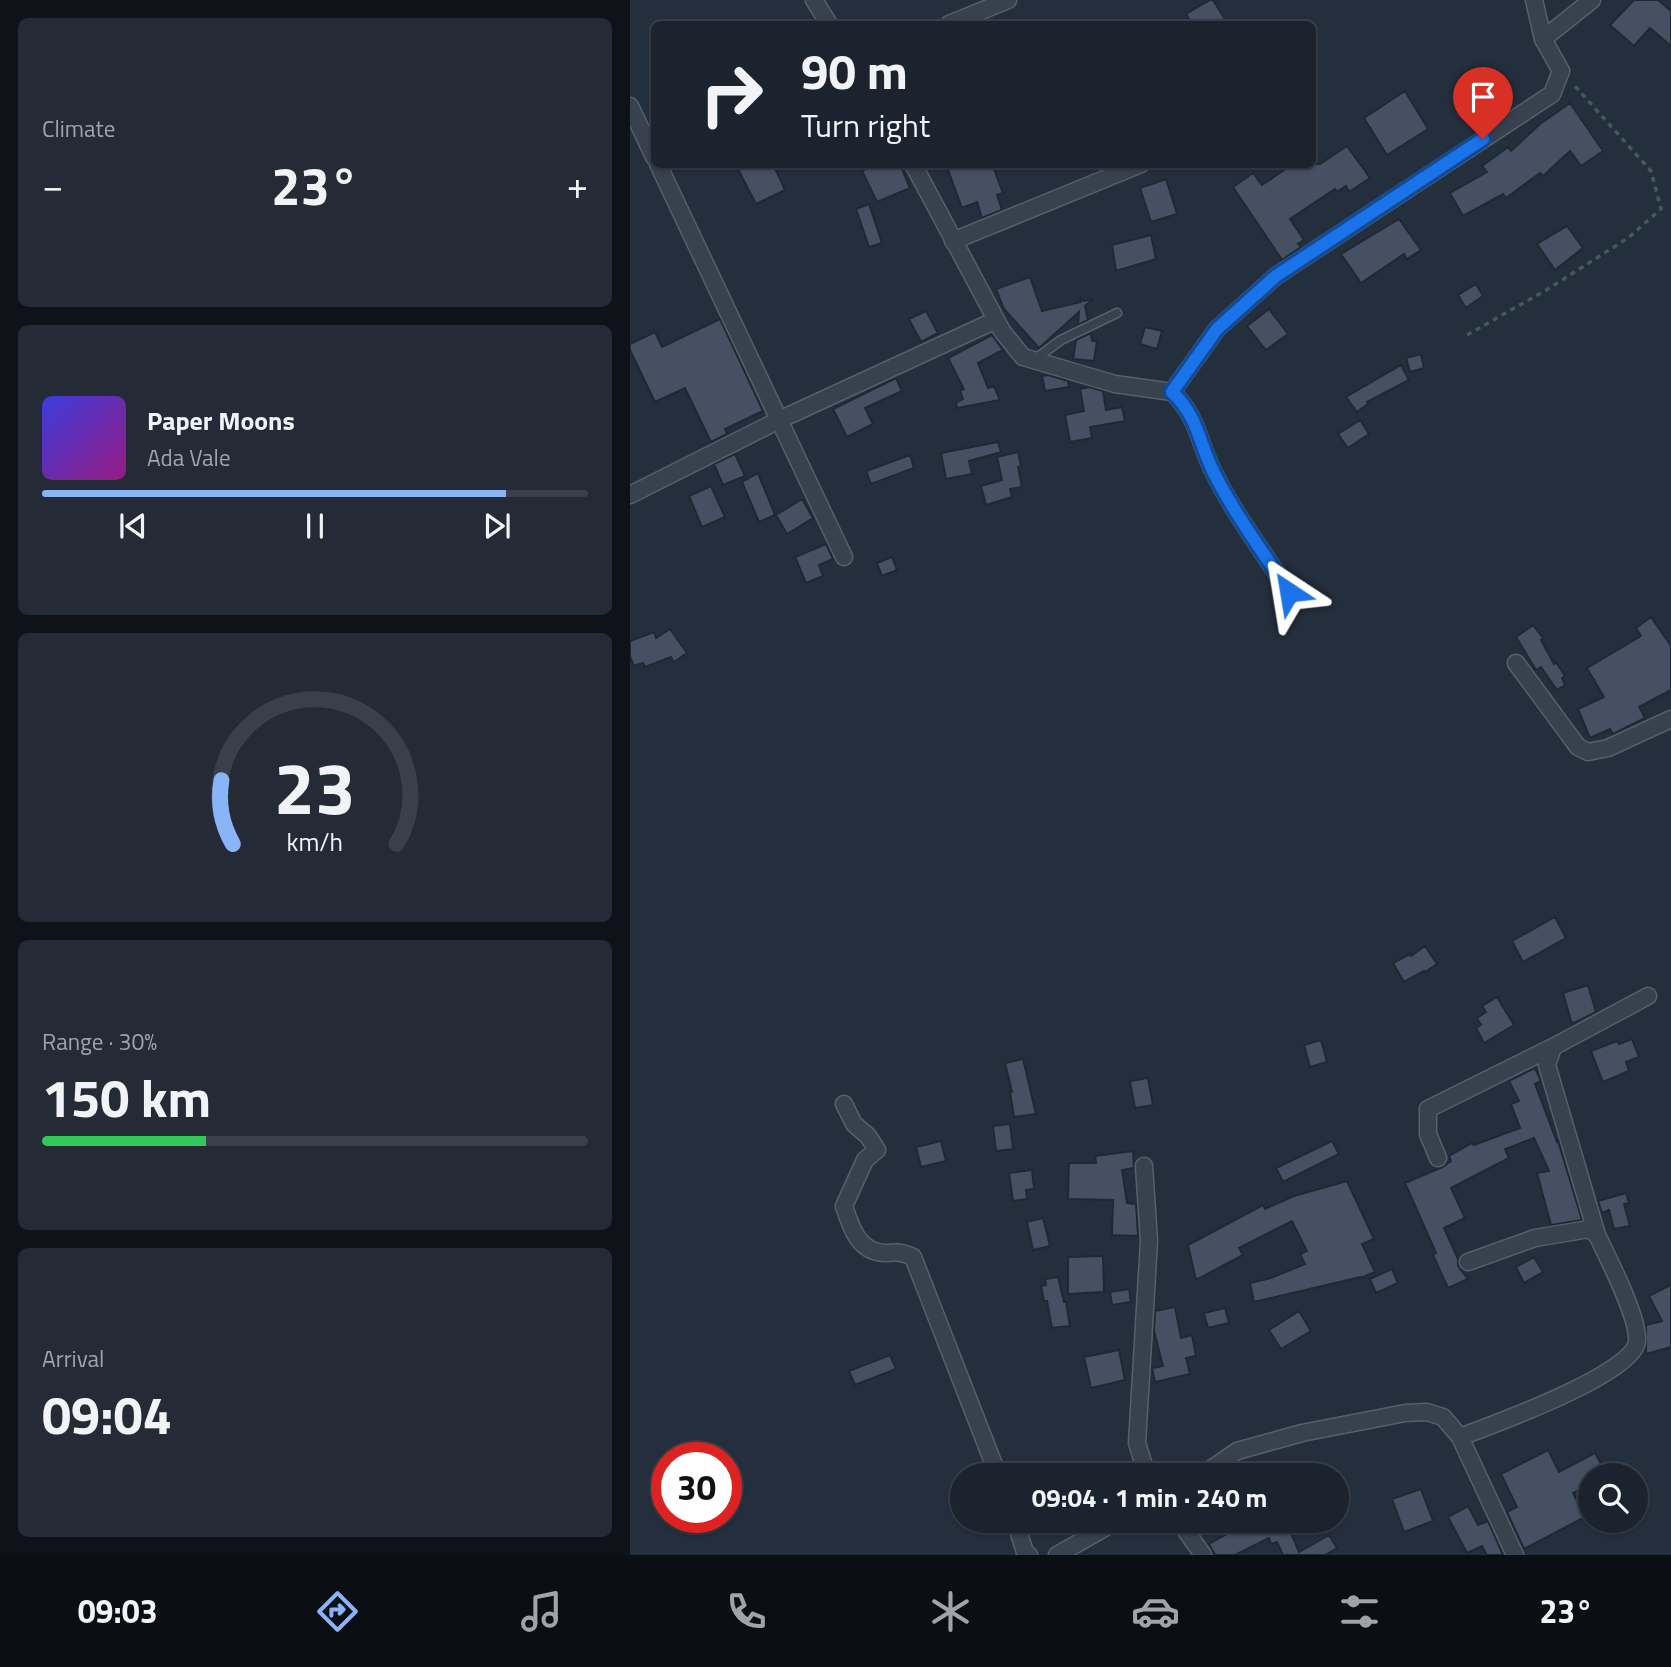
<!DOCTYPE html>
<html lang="en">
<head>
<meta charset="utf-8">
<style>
  body { margin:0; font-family:"Titillium Web",sans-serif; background:#242b36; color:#f1f3f6; height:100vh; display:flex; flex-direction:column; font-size:26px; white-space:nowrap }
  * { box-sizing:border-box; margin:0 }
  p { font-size:23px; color:#a0a4aa }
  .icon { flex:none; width:38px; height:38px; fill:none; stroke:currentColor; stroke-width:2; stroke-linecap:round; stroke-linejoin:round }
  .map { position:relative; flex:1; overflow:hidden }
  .drawer { display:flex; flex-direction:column; gap:18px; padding:18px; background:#0f1319; width:630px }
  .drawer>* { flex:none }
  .hud { position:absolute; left:21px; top:21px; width:665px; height:147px; border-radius:10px; box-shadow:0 2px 5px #0004,0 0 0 2px #39404a; background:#1b232e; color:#f1f3f6; overflow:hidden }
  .tools { position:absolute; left:948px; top:1463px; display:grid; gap:14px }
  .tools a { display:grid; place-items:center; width:70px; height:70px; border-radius:50%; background:#1b232e; box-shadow:0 2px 5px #0004,0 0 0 2px #39404a; font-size:35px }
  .speed { position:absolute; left:21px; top:1442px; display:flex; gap:14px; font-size:35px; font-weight:700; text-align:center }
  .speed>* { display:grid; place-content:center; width:91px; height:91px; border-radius:50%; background:#1b232e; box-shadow:0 2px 5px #0004,0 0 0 2px #39404a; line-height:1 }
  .speed .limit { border:10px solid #d22; background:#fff; color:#111 }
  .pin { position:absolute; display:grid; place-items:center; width:60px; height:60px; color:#fff; margin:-72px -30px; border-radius:50% 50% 50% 0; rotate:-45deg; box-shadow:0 0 7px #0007 }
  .pin .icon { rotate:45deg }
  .me { position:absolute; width:77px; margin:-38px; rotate:327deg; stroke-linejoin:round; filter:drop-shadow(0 0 5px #0008) }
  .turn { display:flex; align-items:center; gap:24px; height:147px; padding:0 35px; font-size:32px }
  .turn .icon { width:91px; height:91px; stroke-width:2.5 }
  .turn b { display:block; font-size:49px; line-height:60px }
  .big { font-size:52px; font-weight:700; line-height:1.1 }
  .drawer .card { flex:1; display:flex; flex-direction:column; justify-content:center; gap:10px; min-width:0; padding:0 24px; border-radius:10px; background:#242b36 }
  .drawer .dial { align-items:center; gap:0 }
  .dial svg { height:182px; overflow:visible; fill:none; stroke:#39404a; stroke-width:7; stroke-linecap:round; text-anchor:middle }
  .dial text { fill:#f1f3f6; stroke:none }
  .song { display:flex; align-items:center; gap:21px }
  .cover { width:84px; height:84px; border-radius:10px; background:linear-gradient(135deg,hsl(240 70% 55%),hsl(310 70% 35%)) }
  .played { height:7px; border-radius:4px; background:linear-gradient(90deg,#8ab4f8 85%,#39404a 85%) }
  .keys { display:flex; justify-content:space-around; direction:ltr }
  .heat { display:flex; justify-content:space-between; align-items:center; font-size:38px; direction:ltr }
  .charge { height:10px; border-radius:5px; background:linear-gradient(90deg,#34c759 30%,#39404a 0) }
  .trip { position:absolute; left:320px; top:1463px; width:399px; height:70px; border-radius:35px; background:#1b232e; box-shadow:0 2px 5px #0004,0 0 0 2px #39404a; font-weight:700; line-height:70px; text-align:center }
  .dock { display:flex; height:112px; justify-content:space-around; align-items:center; background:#0b0e12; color:#a0a4aa }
  .dock .icon { width:49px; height:49px }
  .dock .active { color:#8ab4f8 }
  .dock b { font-size:32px; color:#f1f3f6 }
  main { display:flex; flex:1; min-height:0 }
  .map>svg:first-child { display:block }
  .building { fill:#455162; stroke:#1f2835; stroke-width:2 }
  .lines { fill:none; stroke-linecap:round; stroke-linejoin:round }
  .lane-casing { stroke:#565f6c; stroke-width:11 }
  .street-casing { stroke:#565f6c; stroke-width:19 }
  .path { stroke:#44595c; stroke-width:3.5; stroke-dasharray:5 5; stroke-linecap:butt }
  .lane { stroke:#38414e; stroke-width:8 }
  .street { stroke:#38414e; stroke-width:16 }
  .route-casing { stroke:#114b97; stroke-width:18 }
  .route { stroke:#1a73e8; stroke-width:12 }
</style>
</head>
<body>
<main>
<section class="drawer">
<div class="card"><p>Climate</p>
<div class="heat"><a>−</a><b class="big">23°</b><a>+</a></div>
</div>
<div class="card">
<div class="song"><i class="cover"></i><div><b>Paper Moons</b><p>Ada Vale</p></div></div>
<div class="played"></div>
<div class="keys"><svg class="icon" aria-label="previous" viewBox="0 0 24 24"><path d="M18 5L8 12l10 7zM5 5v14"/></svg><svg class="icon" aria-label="pause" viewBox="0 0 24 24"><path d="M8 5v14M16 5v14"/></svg><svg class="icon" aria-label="next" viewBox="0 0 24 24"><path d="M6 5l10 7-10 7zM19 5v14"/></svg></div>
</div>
<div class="card dial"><svg viewBox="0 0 100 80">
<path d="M14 69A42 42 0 1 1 86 69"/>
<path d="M14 69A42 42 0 0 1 9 41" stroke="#8ab4f8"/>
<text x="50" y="56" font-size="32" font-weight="700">23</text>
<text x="50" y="72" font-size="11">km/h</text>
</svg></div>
<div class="card"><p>Range · 30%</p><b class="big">150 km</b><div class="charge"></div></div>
<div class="card"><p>Arrival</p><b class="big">09:04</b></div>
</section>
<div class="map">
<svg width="1041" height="1555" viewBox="0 0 1041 1555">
  <rect width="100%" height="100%" fill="#242f3e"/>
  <path class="building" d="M 580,0 L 583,0 L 598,24 L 562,24 L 556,14 Z
    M 1004,0 L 1028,0 L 1041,11 L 1041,46 L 1020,28 L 1004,46 L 980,25 Z
    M 775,91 L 798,129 L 757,155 L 734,118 Z
    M 940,103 L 973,151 L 951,166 L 940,151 L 913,176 L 910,173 L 876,198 L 873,194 L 833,216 L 820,193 L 857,172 L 852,166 L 878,147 L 881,151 L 910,124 Z
    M 717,146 L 740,178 L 719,192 L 716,186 L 707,192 L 705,189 L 660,219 L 674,240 L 668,244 L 671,247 L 652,260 L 603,187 L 623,173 L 632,185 L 663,164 L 690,164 Z
    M 118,164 L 143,164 L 155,190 L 126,204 L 108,169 Z
    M 247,164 L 270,164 L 280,188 L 247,202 L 232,171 Z
    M 327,164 L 362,164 L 373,193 L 367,195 L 372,210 L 352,218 L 347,202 L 332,208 L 317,167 Z
    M 536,179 L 547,214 L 521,222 L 510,188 Z
    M 239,204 L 252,243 L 239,247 L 226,209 Z
    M 769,219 L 791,250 L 777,259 L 774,254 L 731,283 L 711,254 Z
    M 937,226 L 953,248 L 925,270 L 907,244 Z
    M 521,235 L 526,259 L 486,271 L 482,245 Z
    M 400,277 L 412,311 L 451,302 L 451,298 L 454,301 L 463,299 L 455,306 L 458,320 L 448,325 L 449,312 L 409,348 L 374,309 L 366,289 Z
    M 846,284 L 853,296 L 836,308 L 828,295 Z
    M 639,309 L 658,334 L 636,350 L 617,326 Z
    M 296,311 L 308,333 L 291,342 L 279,319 Z
    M 90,319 L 133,411 L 95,429 L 97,434 L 81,442 L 55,388 L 25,402 L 0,350 L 0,344 L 25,332 L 32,347 Z
    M 515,327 L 532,331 L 527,349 L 510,344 Z
    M 461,333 L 462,341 L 467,341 L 464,361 L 443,359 L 446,340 Z
    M 362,335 L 373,350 L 348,363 L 358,388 L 364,386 L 370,400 L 327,408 L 326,403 L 333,399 L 330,391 L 334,389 L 318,358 Z
    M 791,354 L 794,368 L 780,372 L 776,358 Z
    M 771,365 L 779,380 L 737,402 L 738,404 L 727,412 L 716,397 Z
    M 418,375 L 438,381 L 439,387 L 415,391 L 412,376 Z
    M 266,378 L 272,391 L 235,408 L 243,424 L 217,437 L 203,409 Z
    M 459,387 L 473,391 L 476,410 L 492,407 L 495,421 L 460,427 L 462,438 L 440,442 L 435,415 L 454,411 L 450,389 Z
    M 730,420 L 739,434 L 718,448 L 708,434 Z
    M 368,442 L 371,452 L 339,461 L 342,474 L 316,479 L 311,453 Z
    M 388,452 L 391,466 L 388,467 L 392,487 L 380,489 L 382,497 L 356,505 L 351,486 L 372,480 L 367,457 Z
    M 105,454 L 115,476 L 93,485 L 84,464 Z
    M 280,455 L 284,468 L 241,484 L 236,471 Z
    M 128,473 L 145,515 L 129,522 L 112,482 Z
    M 81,486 L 95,517 L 72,527 L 59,496 Z
    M 172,499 L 183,518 L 157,534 L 146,515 Z
    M 196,544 L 203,559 L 189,565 L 193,576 L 176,583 L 165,557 Z
    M 262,557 L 267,570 L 252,576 L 247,563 Z
    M 1021,617 L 1041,646 L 1041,690 L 1009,707 L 1015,718 L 983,734 L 980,729 L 960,738 L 948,709 L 974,697 L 957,668 L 1011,636 L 1006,628 Z
    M 903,625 L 913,638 L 911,640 L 924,664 L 926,662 L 935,676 L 932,678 L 935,685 L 927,690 L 911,667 L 906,670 L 886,637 Z
    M 40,629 L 57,653 L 44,662 L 41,657 L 15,667 L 13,663 L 4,666 L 0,656 L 0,641 L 24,632 L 26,638 Z
    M 925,917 L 936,938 L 893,962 L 882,941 Z
    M 795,946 L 807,964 L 795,972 L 794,971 L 774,982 L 763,963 L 780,954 L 781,956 Z
    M 958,985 L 966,1012 L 942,1024 L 933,993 Z
    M 867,997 L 884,1025 L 854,1043 L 846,1028 L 851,1025 L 847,1018 L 856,1012 L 852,1006 Z
    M 1002,1039 L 1009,1057 L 996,1062 L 999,1071 L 973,1082 L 961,1051 L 987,1041 L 989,1044 Z
    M 691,1040 L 697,1062 L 680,1067 L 674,1045 Z
    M 393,1059 L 406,1114 L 384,1117 L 380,1092 L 382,1092 L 375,1063 Z
    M 905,1068 L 911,1081 L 905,1084 L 927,1142 L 928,1141 L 952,1220 L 921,1225 L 907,1173 L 919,1171 L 904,1138 L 875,1149 L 879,1158 L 821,1188 L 835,1218 L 814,1228 L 828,1259 L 828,1266 L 838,1279 L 818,1288 L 803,1255 L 806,1253 L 775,1183 L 813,1167 L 821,1161 L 819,1156 L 842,1143 L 844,1145 L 890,1128 L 881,1104 L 889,1101 L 879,1081 Z
    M 518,1078 L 523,1105 L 505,1108 L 500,1081 Z
    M 380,1124 L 383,1149 L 366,1151 L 363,1126 Z
    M 311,1141 L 316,1161 L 291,1167 L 286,1147 Z
    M 702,1141 L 709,1154 L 653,1182 L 646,1168 Z
    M 503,1151 L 504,1168 L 492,1170 L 497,1203 L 506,1204 L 508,1236 L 482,1235 L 483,1200 L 438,1199 L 439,1163 L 466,1163 L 465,1156 Z
    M 402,1170 L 404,1189 L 396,1190 L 397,1199 L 383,1201 L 379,1173 Z
    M 717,1181 L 744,1239 L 732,1244 L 745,1272 L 731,1278 L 730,1277 L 624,1302 L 620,1283 L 641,1278 L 675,1264 L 670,1254 L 677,1251 L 662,1221 L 609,1248 L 613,1255 L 566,1280 L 558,1245 L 633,1205 L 635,1209 L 664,1196 Z
    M 996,1193 L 999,1203 L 994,1204 L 1000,1226 L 984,1229 L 979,1210 L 972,1213 L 968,1201 Z
    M 413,1218 L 420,1246 L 403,1250 L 397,1222 Z
    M 473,1256 L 474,1292 L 438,1294 L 438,1257 Z
    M 904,1257 L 913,1272 L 894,1283 L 886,1267 Z
    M 762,1269 L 768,1283 L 746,1293 L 740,1279 Z
    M 428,1277 L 434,1302 L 436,1302 L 440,1326 L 422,1328 L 417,1301 L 414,1301 L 411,1286 L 416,1285 L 415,1279 Z
    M 1041,1285 L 1041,1347 L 1016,1354 L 1016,1325 L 1032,1321 L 1019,1296 Z
    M 499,1289 L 501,1302 L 482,1305 L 480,1292 Z
    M 545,1307 L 551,1338 L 562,1335 L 566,1356 L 556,1358 L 560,1374 L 525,1382 L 522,1368 L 533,1366 L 524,1331 L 525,1311 Z
    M 595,1308 L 599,1323 L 578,1328 L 574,1313 Z
    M 669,1311 L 681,1331 L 651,1349 L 639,1330 Z
    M 489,1350 L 495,1380 L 461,1388 L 454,1357 Z
    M 260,1355 L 266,1369 L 225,1385 L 219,1371 Z
    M 918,1450 L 929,1472 L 965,1453 L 977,1475 L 961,1475 L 961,1484 L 943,1493 L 955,1517 L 894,1549 L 877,1512 L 887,1507 L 871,1474 Z
    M 791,1489 L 803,1521 L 774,1532 L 762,1499 Z
    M 838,1506 L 848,1525 L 858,1521 L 873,1555 L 857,1555 L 852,1546 L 837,1553 L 818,1517 Z
    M 620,1521 L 656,1521 L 669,1552 L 699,1535 L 707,1548 L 695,1555 L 653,1555 L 647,1542 L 641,1544 L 639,1538 L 605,1555 L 585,1555 L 579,1544 Z"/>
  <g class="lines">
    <g class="lane-casing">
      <path id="lane" d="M 404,360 L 431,340 L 487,313"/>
    </g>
    <g class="street-casing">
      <path id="street" d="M 184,0 L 199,24
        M 319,24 L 378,0
        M 913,39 L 962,0
        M 0,106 L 24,157
        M 28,164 L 214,557
        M 283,164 L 372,331 L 393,357 L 485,384 L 542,392 C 568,416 569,444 584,473 C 605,515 634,553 659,592
        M 323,241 L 511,164
        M 542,392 L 587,329 L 646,276 L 922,94 L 931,71 L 913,39 L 904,0
        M 0,495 L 149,420 L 366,320
        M 886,663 L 948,747 L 958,752 L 978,748 L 1041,719
        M 214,1104 L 224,1124 L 238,1136 L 247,1150 L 235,1160 L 214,1206 C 221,1228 229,1253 256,1253 C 268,1252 272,1252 283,1257 L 368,1475
        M 808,1158 L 798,1134 L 798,1109 L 923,1047
        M 514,1166 L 519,1241 L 507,1443 L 517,1475
        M 967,1235 L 917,1065 L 923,1047 L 1018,996
        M 830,1437 C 862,1425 1004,1374 1007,1341 C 1009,1318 978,1258 967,1235 L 959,1229 L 905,1238 L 838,1262
        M 572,1475 L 607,1451 L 672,1433 L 775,1413 L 797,1412 L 813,1417 L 830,1437 L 885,1555
        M 385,1521 L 395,1552 L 399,1555
        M 549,1521 L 573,1555
        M 427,1555 L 487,1521"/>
    </g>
    <path class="path" d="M 837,335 L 918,289 L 998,238 L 1031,209 L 1021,171 L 944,85"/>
    <use href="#lane" class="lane"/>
    <use href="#street" class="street"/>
  </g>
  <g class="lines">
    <g class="route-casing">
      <path id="route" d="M 659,592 C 634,553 605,515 584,473 C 569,443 568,416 542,392 L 587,329 L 646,276 L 853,139"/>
    </g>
    <use href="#route" class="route"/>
  </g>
</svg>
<div class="tools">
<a><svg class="icon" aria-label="search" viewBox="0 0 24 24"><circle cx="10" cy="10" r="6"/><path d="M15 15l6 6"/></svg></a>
</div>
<div class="speed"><div class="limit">30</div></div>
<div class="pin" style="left:853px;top:139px;background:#d93025"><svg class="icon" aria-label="arrive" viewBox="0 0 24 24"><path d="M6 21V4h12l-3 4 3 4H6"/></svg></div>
<svg class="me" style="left:659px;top:592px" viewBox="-20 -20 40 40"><path d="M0-17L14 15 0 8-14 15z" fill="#1a73e8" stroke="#fff" stroke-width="4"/></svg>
<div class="trip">09:04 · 1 min · 240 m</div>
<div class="hud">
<div class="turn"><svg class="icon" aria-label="right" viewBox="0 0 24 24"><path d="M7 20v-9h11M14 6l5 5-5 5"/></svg><div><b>90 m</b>Turn right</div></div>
</div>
</div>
</main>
<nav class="dock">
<b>09:03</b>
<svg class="icon active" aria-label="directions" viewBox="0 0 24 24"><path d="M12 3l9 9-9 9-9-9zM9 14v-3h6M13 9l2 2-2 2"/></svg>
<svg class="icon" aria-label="music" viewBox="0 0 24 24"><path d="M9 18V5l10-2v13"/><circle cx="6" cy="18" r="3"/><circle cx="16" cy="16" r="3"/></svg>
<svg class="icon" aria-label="phone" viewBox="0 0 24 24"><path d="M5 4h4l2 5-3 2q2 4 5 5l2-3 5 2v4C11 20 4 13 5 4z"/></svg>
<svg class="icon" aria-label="climate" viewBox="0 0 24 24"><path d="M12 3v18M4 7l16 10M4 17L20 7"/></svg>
<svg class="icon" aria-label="car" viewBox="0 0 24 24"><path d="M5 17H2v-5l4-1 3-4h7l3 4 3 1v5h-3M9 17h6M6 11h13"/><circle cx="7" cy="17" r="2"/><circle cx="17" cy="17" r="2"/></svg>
<svg class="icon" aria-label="filters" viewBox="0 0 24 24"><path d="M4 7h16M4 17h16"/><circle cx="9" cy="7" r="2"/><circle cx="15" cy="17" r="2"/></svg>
<b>23°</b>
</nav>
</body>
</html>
